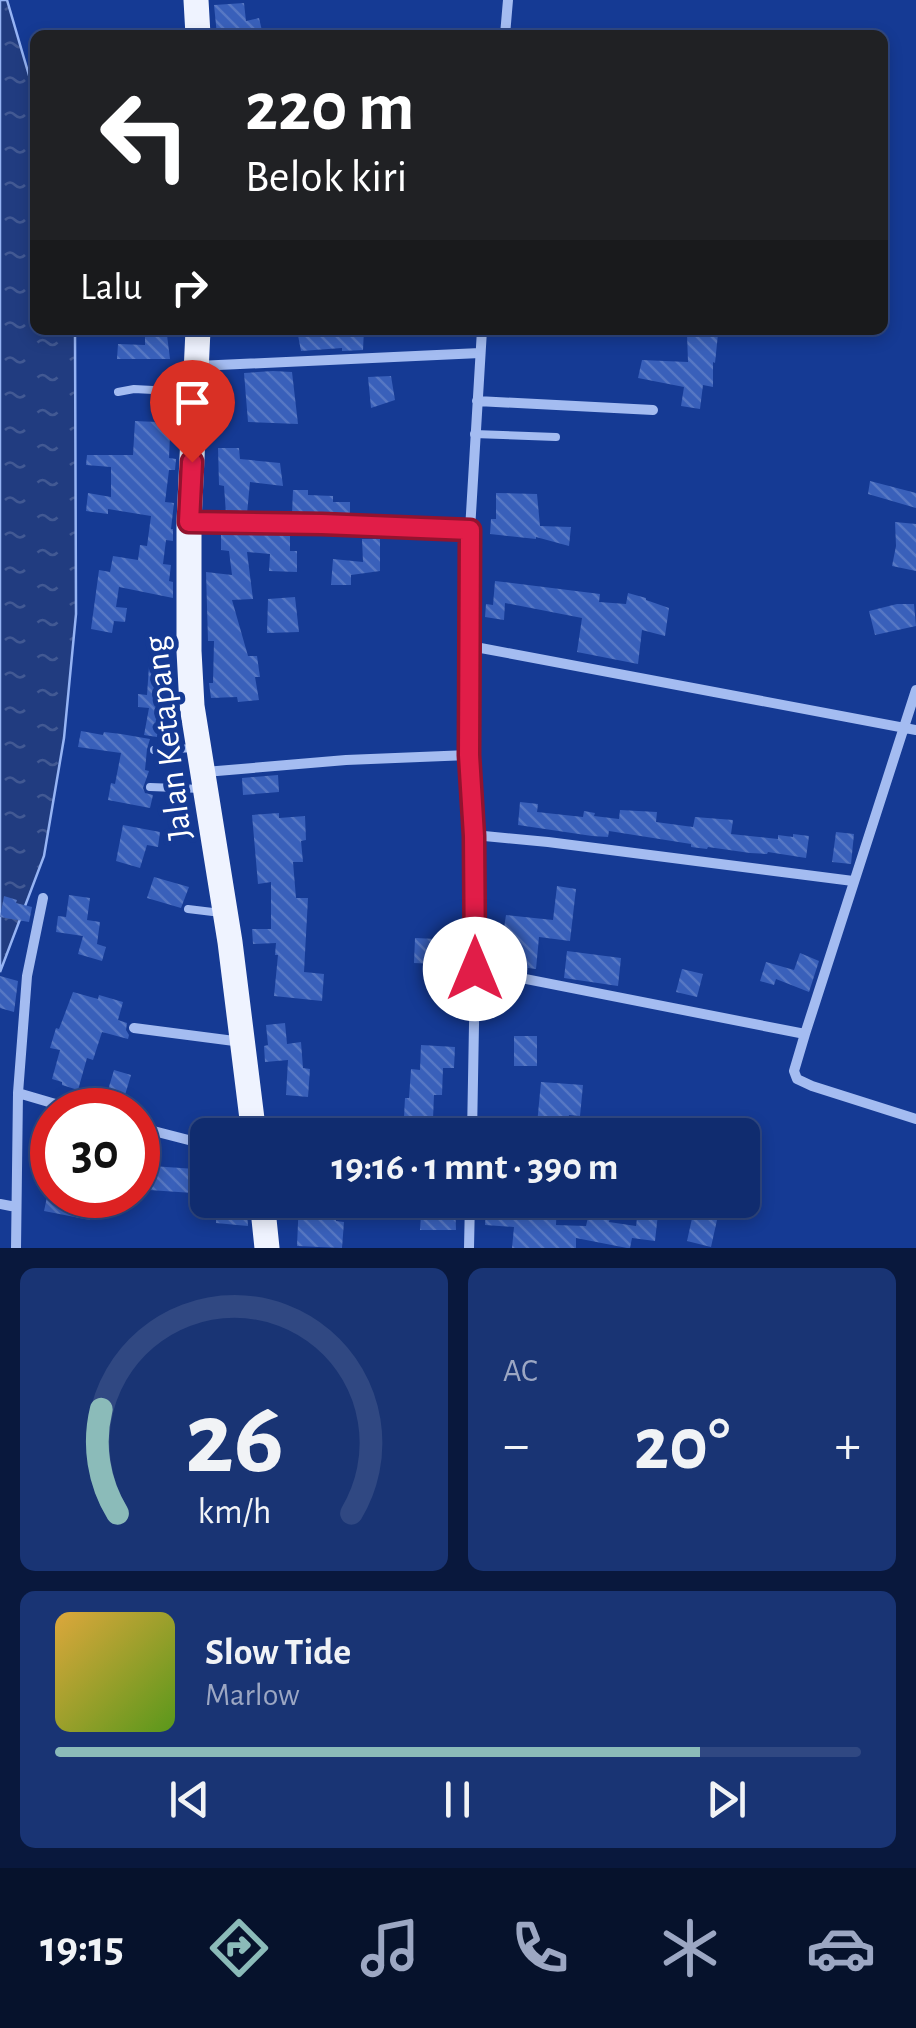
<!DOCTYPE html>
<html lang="id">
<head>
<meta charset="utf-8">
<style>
  body { margin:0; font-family:"Alegreya Sans",sans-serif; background:#193474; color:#f1f3f6; height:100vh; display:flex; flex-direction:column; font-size:38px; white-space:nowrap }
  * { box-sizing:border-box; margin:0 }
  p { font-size:32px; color:#9ca7c3 }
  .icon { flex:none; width:55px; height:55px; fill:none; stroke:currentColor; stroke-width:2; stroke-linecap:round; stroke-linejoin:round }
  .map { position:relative; height:1248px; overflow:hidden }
  .details { display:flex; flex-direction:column; gap:20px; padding:20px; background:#09183d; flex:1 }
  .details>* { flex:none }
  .guide { position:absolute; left:30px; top:30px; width:858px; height:305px; border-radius:15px; box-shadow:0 5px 15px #0003,0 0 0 2px #304882; background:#202124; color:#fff; overflow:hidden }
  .speed { position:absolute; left:30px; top:1088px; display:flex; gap:20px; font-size:50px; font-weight:700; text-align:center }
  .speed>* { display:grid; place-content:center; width:130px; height:130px; border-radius:50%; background:#102c6f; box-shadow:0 5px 15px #0003,0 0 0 2px #304882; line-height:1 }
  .speed .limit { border:15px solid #d22; background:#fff; color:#111 }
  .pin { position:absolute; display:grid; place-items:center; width:85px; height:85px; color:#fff; margin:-102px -42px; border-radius:50% 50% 50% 0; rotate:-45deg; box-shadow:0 0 10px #0007 }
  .pin .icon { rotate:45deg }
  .me { position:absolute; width:110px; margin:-55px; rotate:0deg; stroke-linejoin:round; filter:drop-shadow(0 0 8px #0008) }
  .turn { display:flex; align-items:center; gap:35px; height:210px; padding:0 50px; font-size:45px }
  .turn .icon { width:130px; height:130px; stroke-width:2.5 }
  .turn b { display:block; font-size:70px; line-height:85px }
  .then { display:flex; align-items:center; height:95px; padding:0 50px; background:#0003; gap:20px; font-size:38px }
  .big { font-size:75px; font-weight:700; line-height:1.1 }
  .details .card { flex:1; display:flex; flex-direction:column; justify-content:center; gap:15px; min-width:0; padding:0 35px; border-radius:15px; background:#193474 }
  .details .dial { align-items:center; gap:0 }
  .dial svg { height:260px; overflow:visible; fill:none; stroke:#304882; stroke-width:7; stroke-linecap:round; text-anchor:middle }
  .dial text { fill:#f1f3f6; stroke:none }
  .song { display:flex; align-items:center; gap:30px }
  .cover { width:120px; height:120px; border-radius:15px; background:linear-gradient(135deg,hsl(40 70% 55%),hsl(90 70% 35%)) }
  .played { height:10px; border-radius:5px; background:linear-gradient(90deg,#8bbbb9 80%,#304882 80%) }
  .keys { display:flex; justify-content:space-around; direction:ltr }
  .heat { display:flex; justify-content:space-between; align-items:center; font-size:55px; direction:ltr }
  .details .tiles { flex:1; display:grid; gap:20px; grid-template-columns:1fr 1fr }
  .card:last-child { grid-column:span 2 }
  .trip { position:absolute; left:190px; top:1118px; width:570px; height:100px; border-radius:15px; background:#102c6f; box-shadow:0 5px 15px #0003,0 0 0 2px #304882; font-weight:700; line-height:100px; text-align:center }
  .tab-bar { display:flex; height:160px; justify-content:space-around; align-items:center; background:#06122c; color:#9ca7c3 }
  .tab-bar .icon { width:70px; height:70px }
  .tab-bar .selected { color:#8bbbb9 }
  .tab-bar b { font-size:45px; color:#f1f3f6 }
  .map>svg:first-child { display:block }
  .water { fill:url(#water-ripples); stroke:#96b4f4; stroke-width:2.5 }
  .building { fill:url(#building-back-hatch) }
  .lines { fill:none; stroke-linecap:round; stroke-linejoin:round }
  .service { stroke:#a4bcf1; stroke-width:8 }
  .minor { stroke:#a4bcf1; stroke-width:10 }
  .primary { stroke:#eff3ff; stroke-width:25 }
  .route-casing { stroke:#92132f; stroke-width:25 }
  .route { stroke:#e11d48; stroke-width:18 }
  .labels { text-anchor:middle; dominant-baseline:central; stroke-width:10; stroke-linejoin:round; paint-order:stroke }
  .street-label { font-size:35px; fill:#fff; stroke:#153a94 }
</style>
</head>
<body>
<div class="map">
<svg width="916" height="1248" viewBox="0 0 916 1248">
  <defs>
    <pattern id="water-ripples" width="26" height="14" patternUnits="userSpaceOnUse" patternTransform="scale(2.5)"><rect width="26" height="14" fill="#213c80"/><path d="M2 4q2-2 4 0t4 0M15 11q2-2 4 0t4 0" fill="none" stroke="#425993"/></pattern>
    <pattern id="building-back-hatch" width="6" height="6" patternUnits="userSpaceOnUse" patternTransform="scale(2.5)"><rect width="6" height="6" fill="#3960ba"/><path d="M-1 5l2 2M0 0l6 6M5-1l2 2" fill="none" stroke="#5778c4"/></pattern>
  </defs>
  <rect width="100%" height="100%" fill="#153a94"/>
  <path class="water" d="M 0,0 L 7,0 L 35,96 L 35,330 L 75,330 L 76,614 L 64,738 L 44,856 L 0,972 Z"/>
  <path class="building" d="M 244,3 L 246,21 L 259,18 L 263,35 L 217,35 L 214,5 Z
    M 297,330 L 364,330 L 363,350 L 342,351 L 342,348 L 301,351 Z
    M 145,334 L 167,335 L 170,359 L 117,359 L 118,344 L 145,345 Z
    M 687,334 L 718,334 L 715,363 L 713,362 L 713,387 L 703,385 L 700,409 L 681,406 L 684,387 L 638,378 L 642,360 L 688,362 Z
    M 273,371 L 292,372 L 298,424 L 248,422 L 244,373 Z
    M 391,376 L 395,400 L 371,408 L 368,377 Z
    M 158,398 L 178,399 L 178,412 L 171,411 L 169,458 L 176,459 L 175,470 L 169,470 L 165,502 L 174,503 L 171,529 L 173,529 L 173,541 L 166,540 L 163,564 L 171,565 L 169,581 L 173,582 L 173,598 L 119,587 L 116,607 L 127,608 L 125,622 L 114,621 L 112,633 L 91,629 L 99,570 L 110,572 L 113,556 L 138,560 L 140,545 L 147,546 L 151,516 L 108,509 L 108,514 L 86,511 L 88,493 L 111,497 L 111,467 L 86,465 L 87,455 L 133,455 L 135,421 L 157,422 Z
    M 218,448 L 239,448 L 240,459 L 280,463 L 283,486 L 250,482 L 247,514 L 226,514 L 224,486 L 219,485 Z
    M 870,481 L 916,493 L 916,508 L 868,494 Z
    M 293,490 L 308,490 L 308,495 L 333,496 L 333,502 L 350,502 L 350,516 L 292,514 Z
    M 496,493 L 537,494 L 540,526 L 571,527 L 569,546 L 536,537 L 536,539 L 490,534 L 491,519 L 496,519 Z
    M 895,522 L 916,524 L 916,571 L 892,566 L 896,546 Z
    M 221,531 L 290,532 L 290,551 L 297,551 L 297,572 L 269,571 L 270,554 L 247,552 L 253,599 L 232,600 L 248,656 L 257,656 L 260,677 L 255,677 L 259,700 L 238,702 L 237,697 L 211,698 L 209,683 L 213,683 L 214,641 L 208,641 L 206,572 L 232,575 L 229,551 L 221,550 Z
    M 362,539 L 380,539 L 380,571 L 351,575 L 351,585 L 331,585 L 333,559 L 363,562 Z
    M 495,581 L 600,594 L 599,602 L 626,604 L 628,593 L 646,598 L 646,600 L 669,608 L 665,636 L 642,630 L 638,664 L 577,652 L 582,618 L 505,603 L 504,620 L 485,617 L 486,604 L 493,605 Z
    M 295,597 L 299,632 L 267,633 L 268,599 Z
    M 897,604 L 914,604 L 916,626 L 875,635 L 869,611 Z
    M 149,666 L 173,667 L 171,699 L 175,700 L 176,710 L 172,729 L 158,726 L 157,737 L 144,735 L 149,708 L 138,707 L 138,694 L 147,695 Z
    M 81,731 L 103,735 L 104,732 L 121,734 L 150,739 L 147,749 L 145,770 L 149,771 L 143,788 L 145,793 L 153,795 L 150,808 L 108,800 L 111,783 L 115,784 L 121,753 L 78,747 Z
    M 278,775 L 279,792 L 243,795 L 242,778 Z
    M 520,802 L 538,804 L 537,812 L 583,817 L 584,811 L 595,813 L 594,816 L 619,819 L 620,810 L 657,812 L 656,822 L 693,827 L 695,817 L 733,820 L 731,834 L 778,839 L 778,835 L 793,837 L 793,834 L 809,836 L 806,858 L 768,852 L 767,854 L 750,853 L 708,847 L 707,849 L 691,847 L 691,844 L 609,831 L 608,837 L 592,836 L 518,825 Z
    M 279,813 L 279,818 L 305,816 L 306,840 L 301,841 L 303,862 L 293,862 L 296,898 L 308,898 L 304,972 L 324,974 L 322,1001 L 274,996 L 278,955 L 275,955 L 276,943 L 253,944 L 252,929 L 271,929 L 271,882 L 258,884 L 252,815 Z
    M 123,825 L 160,832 L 158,847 L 147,845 L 140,868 L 116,861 Z
    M 836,832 L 854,834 L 851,864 L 832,862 Z
    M 154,877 L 189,887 L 181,908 L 147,898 Z
    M 557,886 L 576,889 L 570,941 L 539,937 L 536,969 L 495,964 L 498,927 L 504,928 L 506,915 L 553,920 Z
    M 69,895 L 90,898 L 87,920 L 100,922 L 97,944 L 106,947 L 102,961 L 78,954 L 83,936 L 56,932 L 58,916 L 66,917 Z
    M 4,896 L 17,900 L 16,903 L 32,907 L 29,922 L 0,917 Z
    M 415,938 L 458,940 L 457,965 L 414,963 Z
    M 567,951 L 621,958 L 618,986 L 564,978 Z
    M 800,953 L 819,961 L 809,992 L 776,979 L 774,985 L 760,981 L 766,962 L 794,970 Z
    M 682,969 L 703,974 L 697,997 L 676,992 Z
    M 0,976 L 18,981 L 14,1012 L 0,1008 Z
    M 73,992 L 98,999 L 99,995 L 123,1002 L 118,1020 L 127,1023 L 126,1030 L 129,1035 L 128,1039 L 102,1032 L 93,1060 L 87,1058 L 78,1090 L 62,1085 L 62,1082 L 52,1079 L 60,1050 L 50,1048 L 56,1028 L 59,1029 Z
    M 285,1023 L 287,1044 L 301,1042 L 303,1068 L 310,1069 L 308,1097 L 286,1095 L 288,1060 L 265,1062 L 264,1046 L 268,1045 L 266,1025 Z
    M 514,1036 L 537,1036 L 537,1066 L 514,1066 Z
    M 421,1045 L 455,1047 L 454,1068 L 443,1068 L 442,1095 L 434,1095 L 433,1119 L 404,1117 L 405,1098 L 409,1098 L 411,1069 L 420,1070 Z
    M 114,1070 L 131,1075 L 122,1105 L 105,1100 Z
    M 541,1082 L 583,1085 L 580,1116 L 569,1115 L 567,1135 L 536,1135 Z
    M 138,1165 L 195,1169 L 193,1193 L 149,1190 L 150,1178 L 138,1177 Z
    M 47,1197 L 67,1201 L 66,1204 L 93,1210 L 90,1220 L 44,1211 Z
    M 299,1200 L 337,1200 L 336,1221 L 344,1222 L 342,1248 L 297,1246 Z
    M 422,1200 L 455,1200 L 456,1230 L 420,1230 Z
    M 518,1200 L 557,1200 L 556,1225 L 586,1226 L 589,1213 L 610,1218 L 609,1222 L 636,1226 L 638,1211 L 658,1214 L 655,1241 L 632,1238 L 630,1248 L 627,1248 L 576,1238 L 576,1248 L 512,1248 L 514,1227 L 485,1225 L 486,1208 L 518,1210 Z
    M 217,1207 L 247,1210 L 248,1226 L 216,1223 Z
    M 693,1214 L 717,1220 L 711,1247 L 687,1241 Z"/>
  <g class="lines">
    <path class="service" d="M 118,392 L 134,389 L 191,392
      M 474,434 L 556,437
      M 154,750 L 195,748
      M 150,787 L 202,789
      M 188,909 L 221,913"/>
    <path class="minor" d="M 505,35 L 508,0
      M 197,366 L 480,353
      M 477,401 L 653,410
      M 190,522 L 322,523 L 470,530
      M 470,646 L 916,730
      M 205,772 L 346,760 L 469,755
      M 474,835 L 548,842 L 853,881
      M 475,969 L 805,1034 L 916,690
      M 134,1028 L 242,1042
      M 805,1034 L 794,1071 L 797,1079 L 812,1086 L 916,1119
      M 18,1093 L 27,976 L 43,898
      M 138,1127 L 208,1145
      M 472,1135 L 475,969 L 474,835 L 469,755 L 470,530 L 482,330
      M 0,1204 L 16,1207
      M 16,1248 L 18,1093 L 76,1110
      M 469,1248 L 470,1200"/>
    <path class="primary" d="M 196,0 L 198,35
      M 198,330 L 189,522 L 189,651 L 192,706 L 230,942 L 254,1135
      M 262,1200 L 267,1248"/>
  </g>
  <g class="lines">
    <g class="route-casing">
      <path id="route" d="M 192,462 L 189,522 L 322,524 L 470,530 L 469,755 L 474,836 L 475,969"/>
    </g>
    <use href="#route" class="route"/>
  </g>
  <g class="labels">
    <g class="street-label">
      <text transform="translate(168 738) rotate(-97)">Jalan Ketapang</text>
    </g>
  </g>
</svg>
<div class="speed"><div class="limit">30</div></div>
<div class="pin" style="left:192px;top:462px;background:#d93025"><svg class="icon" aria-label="arrive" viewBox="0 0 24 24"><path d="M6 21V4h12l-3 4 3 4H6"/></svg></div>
<svg class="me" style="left:475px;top:969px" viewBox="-20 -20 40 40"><circle r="19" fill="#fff"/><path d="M0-13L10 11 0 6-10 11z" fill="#e11d48"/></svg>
<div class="trip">19:16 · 1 mnt · 390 m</div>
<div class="guide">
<div class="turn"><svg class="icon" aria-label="left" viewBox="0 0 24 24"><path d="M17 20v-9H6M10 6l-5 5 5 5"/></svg><div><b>220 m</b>Belok kiri</div></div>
<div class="then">Lalu<svg class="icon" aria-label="right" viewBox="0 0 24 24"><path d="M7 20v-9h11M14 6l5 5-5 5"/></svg></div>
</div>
</div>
<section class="details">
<div class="tiles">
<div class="card dial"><svg viewBox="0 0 100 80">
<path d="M14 69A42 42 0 1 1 86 69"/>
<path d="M14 69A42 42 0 0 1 9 37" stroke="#8bbbb9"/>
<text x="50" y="56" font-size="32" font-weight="700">26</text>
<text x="50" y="72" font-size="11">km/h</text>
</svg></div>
<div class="card"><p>AC</p>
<div class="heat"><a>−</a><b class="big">20°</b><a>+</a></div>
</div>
<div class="card">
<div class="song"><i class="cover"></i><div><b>Slow Tide</b><p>Marlow</p></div></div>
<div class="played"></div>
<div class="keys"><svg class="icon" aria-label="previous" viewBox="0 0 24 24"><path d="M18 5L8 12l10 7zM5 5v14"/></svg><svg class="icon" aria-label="pause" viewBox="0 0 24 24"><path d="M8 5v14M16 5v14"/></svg><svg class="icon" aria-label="next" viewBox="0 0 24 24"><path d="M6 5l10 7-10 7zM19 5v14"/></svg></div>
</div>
</div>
</section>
<nav class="tab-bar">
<b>19:15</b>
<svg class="icon selected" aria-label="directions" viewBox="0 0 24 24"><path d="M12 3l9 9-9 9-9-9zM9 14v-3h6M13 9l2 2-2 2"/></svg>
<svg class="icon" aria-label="music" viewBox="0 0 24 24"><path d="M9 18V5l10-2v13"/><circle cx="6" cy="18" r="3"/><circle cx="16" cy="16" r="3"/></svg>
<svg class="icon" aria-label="phone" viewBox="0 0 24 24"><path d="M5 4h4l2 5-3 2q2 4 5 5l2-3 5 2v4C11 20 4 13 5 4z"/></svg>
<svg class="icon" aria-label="climate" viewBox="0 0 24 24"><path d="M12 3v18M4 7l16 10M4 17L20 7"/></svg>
<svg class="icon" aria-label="car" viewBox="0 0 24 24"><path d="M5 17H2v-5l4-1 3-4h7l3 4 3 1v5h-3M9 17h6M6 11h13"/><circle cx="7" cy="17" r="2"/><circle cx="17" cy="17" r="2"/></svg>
</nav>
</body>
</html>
